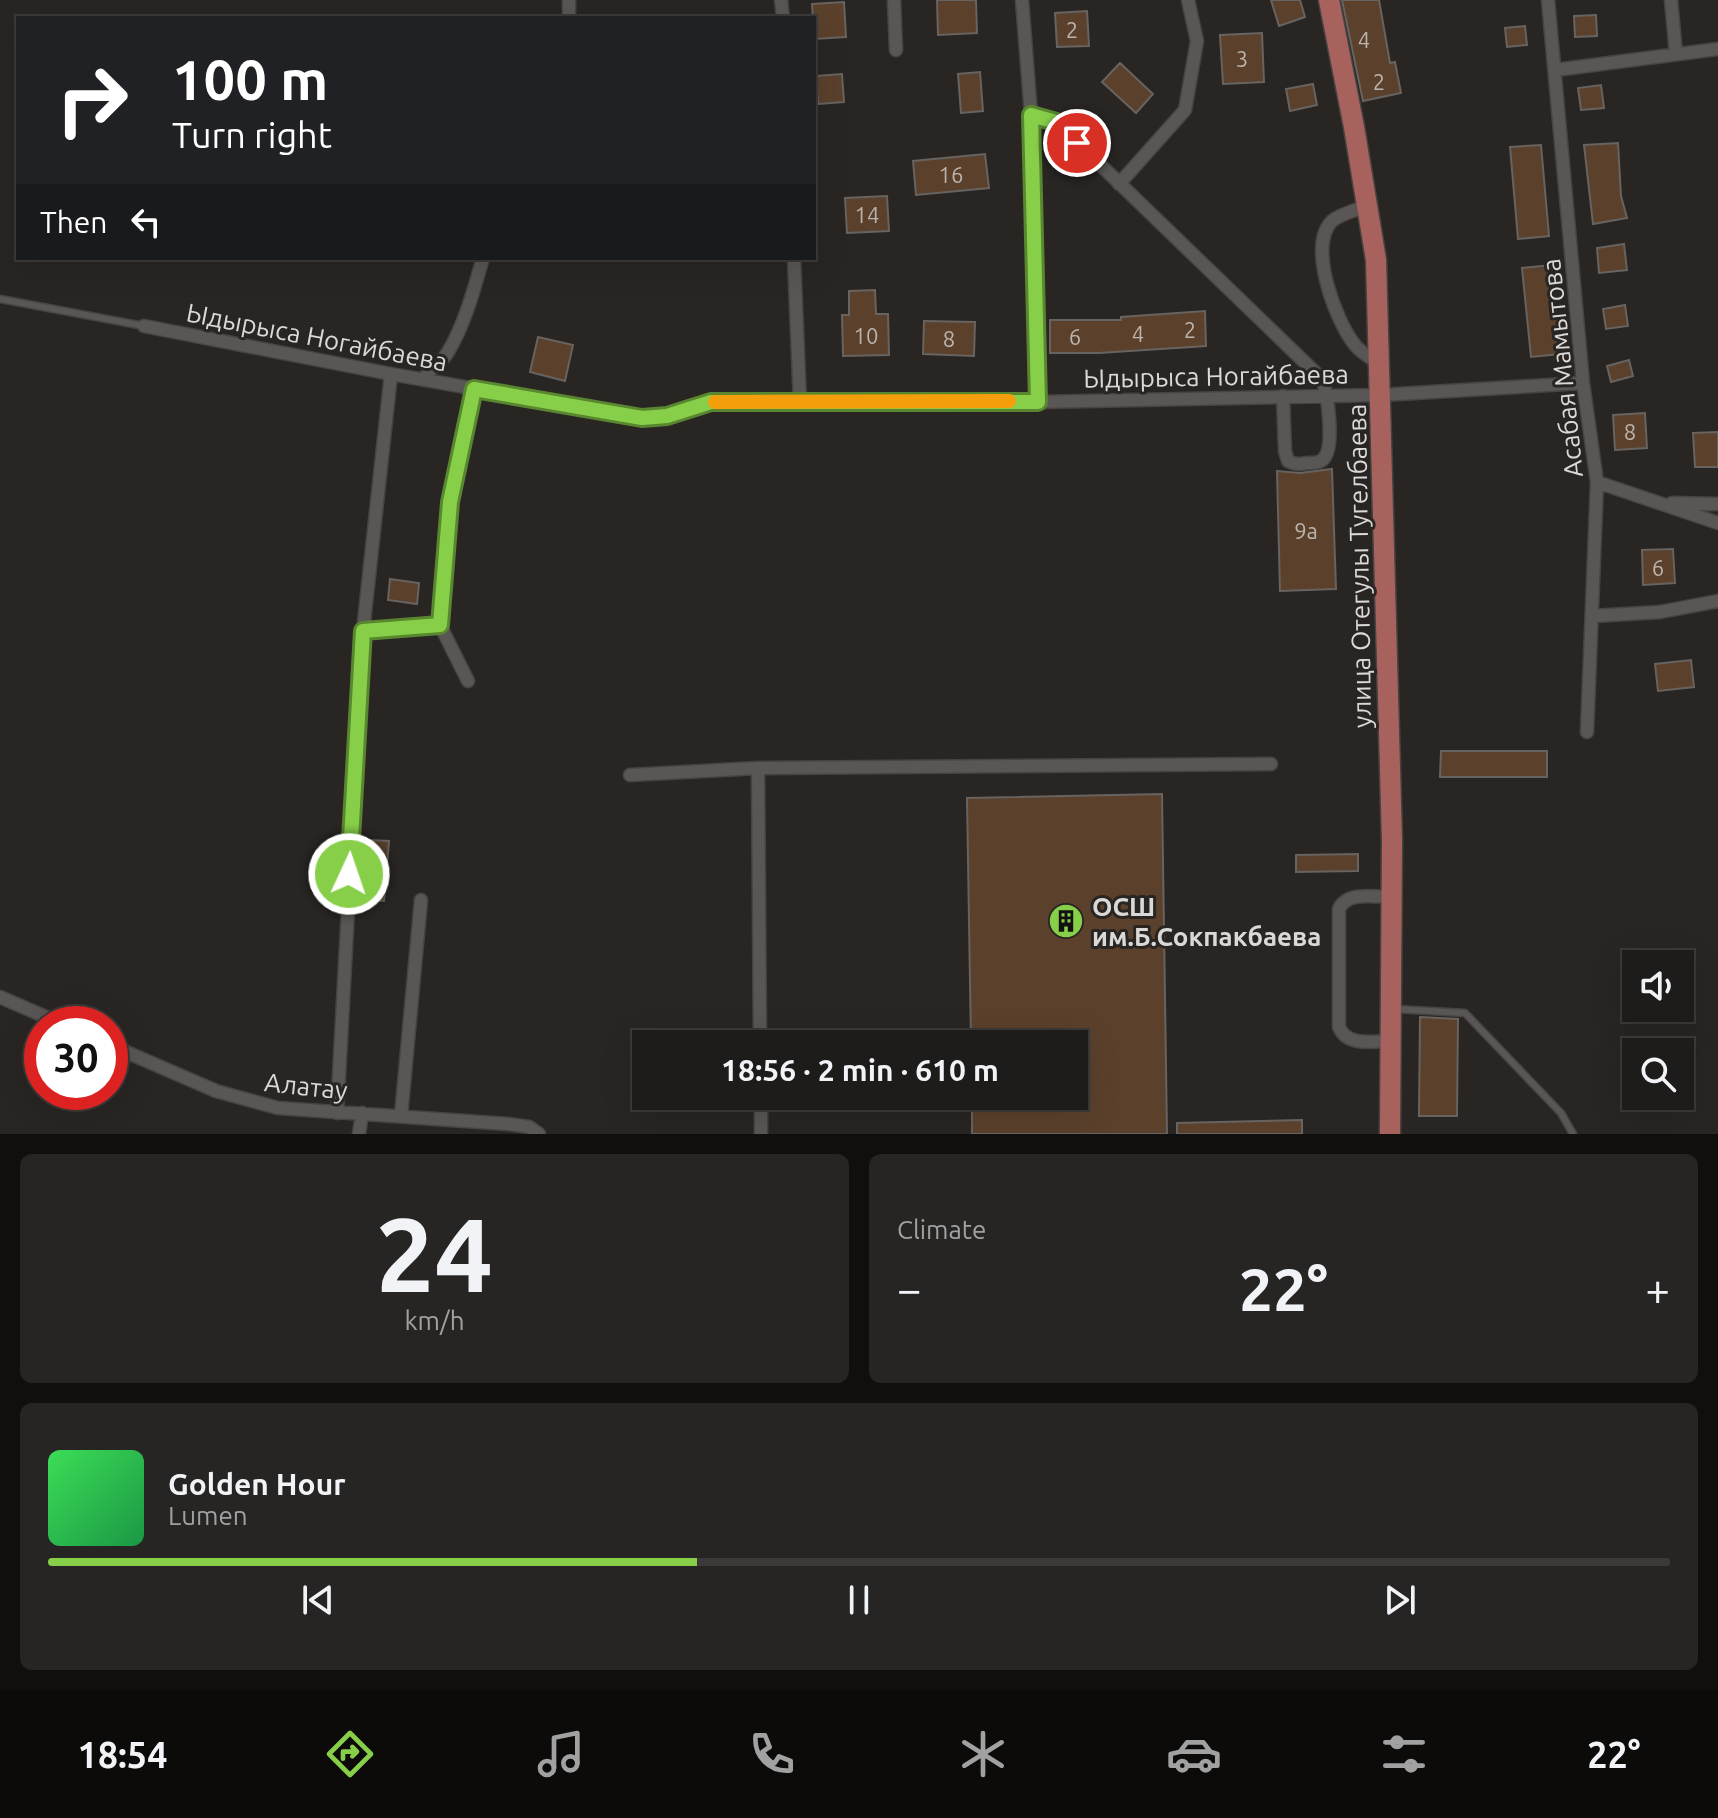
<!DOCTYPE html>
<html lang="en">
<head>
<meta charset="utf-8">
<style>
  body { margin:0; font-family:Ubuntu,sans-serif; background:#262523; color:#f1f3f6; height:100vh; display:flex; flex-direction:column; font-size:30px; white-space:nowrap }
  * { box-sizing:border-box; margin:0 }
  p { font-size:26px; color:#a1a1a2 }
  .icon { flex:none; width:44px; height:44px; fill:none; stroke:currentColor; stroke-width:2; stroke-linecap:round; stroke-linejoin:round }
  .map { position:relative; height:1134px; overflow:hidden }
  .panel { display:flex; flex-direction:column; gap:20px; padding:20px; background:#100f0e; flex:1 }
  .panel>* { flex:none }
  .hud { position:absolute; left:16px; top:16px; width:800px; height:244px; border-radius:0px; box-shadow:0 8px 32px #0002,0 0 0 2px #3c3a39; background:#202124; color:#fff; overflow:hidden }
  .fabs { position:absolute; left:1622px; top:950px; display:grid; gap:16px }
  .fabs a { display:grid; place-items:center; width:72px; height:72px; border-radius:0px; background:#1e1c1a; box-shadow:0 8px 32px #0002,0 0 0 2px #3c3a39; font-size:40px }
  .speed { position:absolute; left:24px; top:1006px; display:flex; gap:16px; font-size:40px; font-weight:700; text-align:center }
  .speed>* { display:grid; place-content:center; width:104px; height:104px; border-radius:50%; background:#1e1c1a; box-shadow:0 8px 32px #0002,0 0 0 2px #3c3a39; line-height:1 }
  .speed .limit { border:12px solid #d22; background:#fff; color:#111 }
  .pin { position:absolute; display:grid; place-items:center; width:68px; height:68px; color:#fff; margin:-34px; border:4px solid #fff; border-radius:50%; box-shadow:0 2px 8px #0007 }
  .me { position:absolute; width:88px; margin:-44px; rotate:3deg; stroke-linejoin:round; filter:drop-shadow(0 0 6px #0008) }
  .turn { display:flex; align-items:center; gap:28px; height:168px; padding:0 24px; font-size:36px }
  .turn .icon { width:104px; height:104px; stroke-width:2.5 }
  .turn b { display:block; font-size:56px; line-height:68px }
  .then { display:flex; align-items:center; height:76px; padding:0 24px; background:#0003; gap:16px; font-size:30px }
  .big { font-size:60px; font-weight:700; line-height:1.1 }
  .panel .card { flex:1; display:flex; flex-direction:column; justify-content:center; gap:12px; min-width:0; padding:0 28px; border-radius:12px; background:#262523 }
  .panel .dial { align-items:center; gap:0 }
  .dial b { font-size:104px; line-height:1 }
  .song { display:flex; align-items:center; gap:24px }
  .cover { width:96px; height:96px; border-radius:12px; background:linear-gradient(135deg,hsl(130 70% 55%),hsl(140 70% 35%)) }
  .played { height:8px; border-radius:4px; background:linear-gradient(90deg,#88cf49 40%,#3c3a39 40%) }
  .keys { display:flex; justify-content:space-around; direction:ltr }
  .heat { display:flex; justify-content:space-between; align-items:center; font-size:44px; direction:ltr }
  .panel .tiles { flex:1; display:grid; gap:20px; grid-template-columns:1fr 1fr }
  .card:last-child { grid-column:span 2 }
  .trip { position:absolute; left:632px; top:1030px; width:456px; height:80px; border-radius:0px; background:#1e1c1a; box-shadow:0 8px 32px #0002,0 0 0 2px #3c3a39; font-weight:700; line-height:80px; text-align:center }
  .dock { display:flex; height:128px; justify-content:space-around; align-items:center; background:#0c0b0a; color:#a1a1a2 }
  .dock .icon { width:56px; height:56px }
  .dock .selected { color:#88cf49 }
  .dock b { font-size:36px; color:#f1f3f6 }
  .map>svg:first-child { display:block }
  .building { fill:#5b412c; stroke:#666361; stroke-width:2 }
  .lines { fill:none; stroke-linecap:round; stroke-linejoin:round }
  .lane-casing { stroke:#464342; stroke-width:9 }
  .street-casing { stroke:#464342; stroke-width:15 }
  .primary-casing { stroke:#464342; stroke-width:23 }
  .lane { stroke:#5a5655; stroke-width:6 }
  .street { stroke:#5a5655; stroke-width:12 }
  .primary { stroke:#a8625e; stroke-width:20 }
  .route-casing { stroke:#58872f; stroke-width:20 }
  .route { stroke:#88cf49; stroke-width:14 }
  .slow { stroke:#f59e0b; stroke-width:14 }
  .labels { text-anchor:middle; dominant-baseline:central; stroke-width:6; stroke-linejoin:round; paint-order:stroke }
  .number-label { font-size:22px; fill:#bbb3ad }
  .street-label { font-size:26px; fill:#dbd9d8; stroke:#282523 }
  .poi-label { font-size:26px; font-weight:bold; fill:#dbd9d8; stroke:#282523; text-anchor:start }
</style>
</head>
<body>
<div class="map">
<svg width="1718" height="1134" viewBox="0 0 1718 1134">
  <rect width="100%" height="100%" fill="#282523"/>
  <path class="building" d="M 937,0 L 976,0 L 977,33 L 938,35 Z
    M 1271,0 L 1300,0 L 1305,17 L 1279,26 Z
    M 1342,0 L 1379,0 L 1390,63 L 1395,62 L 1401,93 L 1363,101 Z
    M 844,2 L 846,37 L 814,39 L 812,4 Z
    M 1087,11 L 1089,46 L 1057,47 L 1055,13 Z
    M 1596,15 L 1597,36 L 1575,37 L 1574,16 Z
    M 1525,26 L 1527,45 L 1507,47 L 1505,28 Z
    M 1262,33 L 1264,82 L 1223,84 L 1220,35 Z
    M 1120,63 L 1153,94 L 1136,113 L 1102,82 Z
    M 980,72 L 983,111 L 961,113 L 958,74 Z
    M 842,74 L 844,102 L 818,104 L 816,76 Z
    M 1313,84 L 1317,105 L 1290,111 L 1286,89 Z
    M 1601,85 L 1604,108 L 1581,110 L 1578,88 Z
    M 1618,143 L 1621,196 L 1627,218 L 1593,224 L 1584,145 Z
    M 1541,145 L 1549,236 L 1518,239 L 1510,147 Z
    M 985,154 L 989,188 L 916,195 L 913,161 Z
    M 887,196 L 889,231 L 847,233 L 845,198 Z
    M 1624,244 L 1627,270 L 1599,273 L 1597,248 Z
    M 1551,265 L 1560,354 L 1531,357 L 1522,268 Z
    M 875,290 L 876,314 L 888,314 L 889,355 L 843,356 L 842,315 L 849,315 L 849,291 Z
    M 1625,305 L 1628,326 L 1606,329 L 1603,309 Z
    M 1205,311 L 1206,346 L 1099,353 L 1050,353 L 1050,320 L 1121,320 L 1121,317 Z
    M 924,321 L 975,322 L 974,356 L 923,354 Z
    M 538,337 L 573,345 L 565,381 L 530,372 Z
    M 1629,360 L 1633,376 L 1611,382 L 1607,366 Z
    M 1645,413 L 1647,448 L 1615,450 L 1613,415 Z
    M 1718,432 L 1718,467 L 1695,467 L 1693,433 Z
    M 1332,469 L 1336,589 L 1280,591 L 1277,471 L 1300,473 Z
    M 1673,549 L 1675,583 L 1643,585 L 1642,550 Z
    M 390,579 L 419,583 L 417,604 L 388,600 Z
    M 1691,660 L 1694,687 L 1658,691 L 1655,664 Z
    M 1441,751 L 1547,751 L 1547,777 L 1440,777 Z
    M 1162,794 L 1167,1134 L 972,1134 L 972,1096 L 1074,1096 L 1074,1044 L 971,1044 L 967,798 Z
    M 370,840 L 389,841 L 384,901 L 366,900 Z
    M 1358,854 L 1358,871 L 1296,872 L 1296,855 Z
    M 1420,1017 L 1458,1019 L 1457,1116 L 1419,1116 Z
    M 1302,1120 L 1302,1134 L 1177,1134 L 1177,1123 Z"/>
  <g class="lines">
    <g class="lane-casing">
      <path id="lane" d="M 0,299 L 144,326
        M 1395,1009 L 1465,1013 L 1561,1113 L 1573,1134"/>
    </g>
    <g class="street-casing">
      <path id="street" d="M 781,0 L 783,18
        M 894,0 L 896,50
        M 1022,0 L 1031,115 L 1038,402
        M 1548,0 L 1583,383 L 1597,482 L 1587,732
        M 1671,0 L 1676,54
        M 569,18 L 569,0
        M 1555,70 L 1718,49
        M 1031,115 L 1056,122 L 1322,379 C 1328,394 1334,444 1325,457 C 1321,463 1315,463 1308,463 C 1300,464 1295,465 1288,461 L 1285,451 L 1283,396
        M 1119,184 L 1185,110 L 1197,41 L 1188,0
        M 1367,206 C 1356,210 1340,214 1332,221 C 1307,246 1336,322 1355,345 C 1361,353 1371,358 1380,364
        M 794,258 L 800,403
        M 144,326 L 391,374 L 642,418 L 667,416 L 711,402 L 1038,402 L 1381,395 L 1583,383
        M 424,380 C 429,367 442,363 448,352 C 465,324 474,289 483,258
        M 1597,482 L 1718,523
        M 1672,503 L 1718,504
        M 1593,616 L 1660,612 L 1718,601
        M 363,631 L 440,625
        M 468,681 L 440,625 L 450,502 L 474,389
        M 758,768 L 760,1044
        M 630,775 L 758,768 L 1271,764
        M 0,997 L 62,1024
        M 1391,1041 C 1372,1041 1347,1047 1339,1027 L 1339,909 C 1347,891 1374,897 1392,897
        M 110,1045 L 216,1091 L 278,1108 L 508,1124 L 529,1127 L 539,1134
        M 761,1096 L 761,1134
        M 337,1113 L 363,631 L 391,374
        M 401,1116 L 421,900
        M 359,1134 L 362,1113"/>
    </g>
    <g class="primary-casing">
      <path id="primary" d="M 1329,0 L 1354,127 L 1376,260 L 1392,841 L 1390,1134"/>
    </g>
    <use href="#lane" class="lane"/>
    <use href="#street" class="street"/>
    <use href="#primary" class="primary"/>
  </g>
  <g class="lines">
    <g class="route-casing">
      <path id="route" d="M 349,874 L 363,631 L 440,625 L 450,502 L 474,389 L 642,418 L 667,416 L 711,402 L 1038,402 L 1031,115 L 1056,122 L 1077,143"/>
    </g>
    <use href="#route" class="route"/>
    <path class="slow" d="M 715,402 L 1009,401"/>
  </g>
  <defs>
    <g id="building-disc" transform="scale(1.8)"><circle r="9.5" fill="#88cf49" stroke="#282523"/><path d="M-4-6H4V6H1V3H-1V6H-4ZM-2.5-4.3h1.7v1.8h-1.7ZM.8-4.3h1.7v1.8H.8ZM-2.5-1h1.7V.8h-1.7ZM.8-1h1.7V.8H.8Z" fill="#111"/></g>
  </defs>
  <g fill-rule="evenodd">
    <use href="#building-disc" x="1066" y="921"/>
  </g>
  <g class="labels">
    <g class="number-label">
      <text x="1072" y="29">2</text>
      <text x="1364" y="39">4</text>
      <text x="1242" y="58">3</text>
      <text x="1379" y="81">2</text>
      <text x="951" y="174">16</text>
      <text x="867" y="214">14</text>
      <text x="1190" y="329">2</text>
      <text x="1138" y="333">4</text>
      <text x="866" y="335">10</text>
      <text x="1075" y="336">6</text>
      <text x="949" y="338">8</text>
      <text x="1630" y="431">8</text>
      <text x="1306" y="530">9а</text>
      <text x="1658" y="567">6</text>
    </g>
    <g class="street-label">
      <text transform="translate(317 337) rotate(11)">Ыдырыса Ногайбаева</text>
      <text transform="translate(1562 368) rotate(-96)">Асабая Мамытова</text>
      <text transform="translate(1216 376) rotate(-1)">Ыдырыса Ногайбаева</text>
      <text transform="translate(1359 566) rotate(-91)">улица Отегулы Тугелбаева</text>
      <text transform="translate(306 1086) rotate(6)">Алатау</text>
    </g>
    <g class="poi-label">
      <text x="1092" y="906">ОСШ<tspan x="1092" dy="30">им.Б.Сокпакбаева</tspan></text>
    </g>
  </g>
</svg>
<div class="fabs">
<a><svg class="icon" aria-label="sound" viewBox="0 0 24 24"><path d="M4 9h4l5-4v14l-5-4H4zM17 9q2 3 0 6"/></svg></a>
<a><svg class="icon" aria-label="search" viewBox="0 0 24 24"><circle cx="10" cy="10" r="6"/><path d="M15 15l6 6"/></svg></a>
</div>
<div class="speed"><div class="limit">30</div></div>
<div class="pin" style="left:1077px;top:143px;background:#d93025"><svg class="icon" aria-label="arrive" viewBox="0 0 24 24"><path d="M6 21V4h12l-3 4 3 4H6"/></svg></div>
<svg class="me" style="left:349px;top:874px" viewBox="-20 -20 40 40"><circle r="17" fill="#88cf49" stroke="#fff" stroke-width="3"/><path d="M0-11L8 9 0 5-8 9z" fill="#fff"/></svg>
<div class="trip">18:56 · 2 min · 610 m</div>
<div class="hud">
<div class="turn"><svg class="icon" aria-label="right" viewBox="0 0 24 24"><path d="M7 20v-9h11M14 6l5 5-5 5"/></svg><div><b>100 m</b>Turn right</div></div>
<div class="then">Then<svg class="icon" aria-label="left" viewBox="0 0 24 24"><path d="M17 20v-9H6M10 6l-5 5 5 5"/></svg></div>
</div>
</div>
<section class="panel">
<div class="tiles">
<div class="card dial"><b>24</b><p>km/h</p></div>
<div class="card"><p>Climate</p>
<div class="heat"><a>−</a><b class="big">22°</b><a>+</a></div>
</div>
<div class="card">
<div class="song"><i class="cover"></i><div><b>Golden Hour</b><p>Lumen</p></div></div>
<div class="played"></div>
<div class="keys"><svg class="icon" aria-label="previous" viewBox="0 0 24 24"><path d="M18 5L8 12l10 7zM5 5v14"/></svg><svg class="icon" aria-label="pause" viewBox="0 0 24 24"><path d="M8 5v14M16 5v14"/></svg><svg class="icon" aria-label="next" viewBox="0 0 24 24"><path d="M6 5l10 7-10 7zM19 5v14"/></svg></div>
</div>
</div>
</section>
<nav class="dock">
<b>18:54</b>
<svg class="icon selected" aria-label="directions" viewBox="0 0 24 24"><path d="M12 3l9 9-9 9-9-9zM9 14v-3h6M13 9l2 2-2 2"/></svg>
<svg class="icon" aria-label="music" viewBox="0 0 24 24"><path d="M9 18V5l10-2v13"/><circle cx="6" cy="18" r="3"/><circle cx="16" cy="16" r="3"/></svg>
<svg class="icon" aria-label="phone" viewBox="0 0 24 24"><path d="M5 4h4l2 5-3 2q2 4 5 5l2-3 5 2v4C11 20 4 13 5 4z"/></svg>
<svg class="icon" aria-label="climate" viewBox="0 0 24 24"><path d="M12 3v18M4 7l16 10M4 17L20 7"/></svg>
<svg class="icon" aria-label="car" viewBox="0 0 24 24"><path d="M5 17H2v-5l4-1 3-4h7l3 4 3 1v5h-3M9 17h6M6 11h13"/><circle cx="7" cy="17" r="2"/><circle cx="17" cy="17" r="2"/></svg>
<svg class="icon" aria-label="filters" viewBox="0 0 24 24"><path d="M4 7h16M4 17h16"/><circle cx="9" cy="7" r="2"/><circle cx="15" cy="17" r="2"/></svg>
<b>22°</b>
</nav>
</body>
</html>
